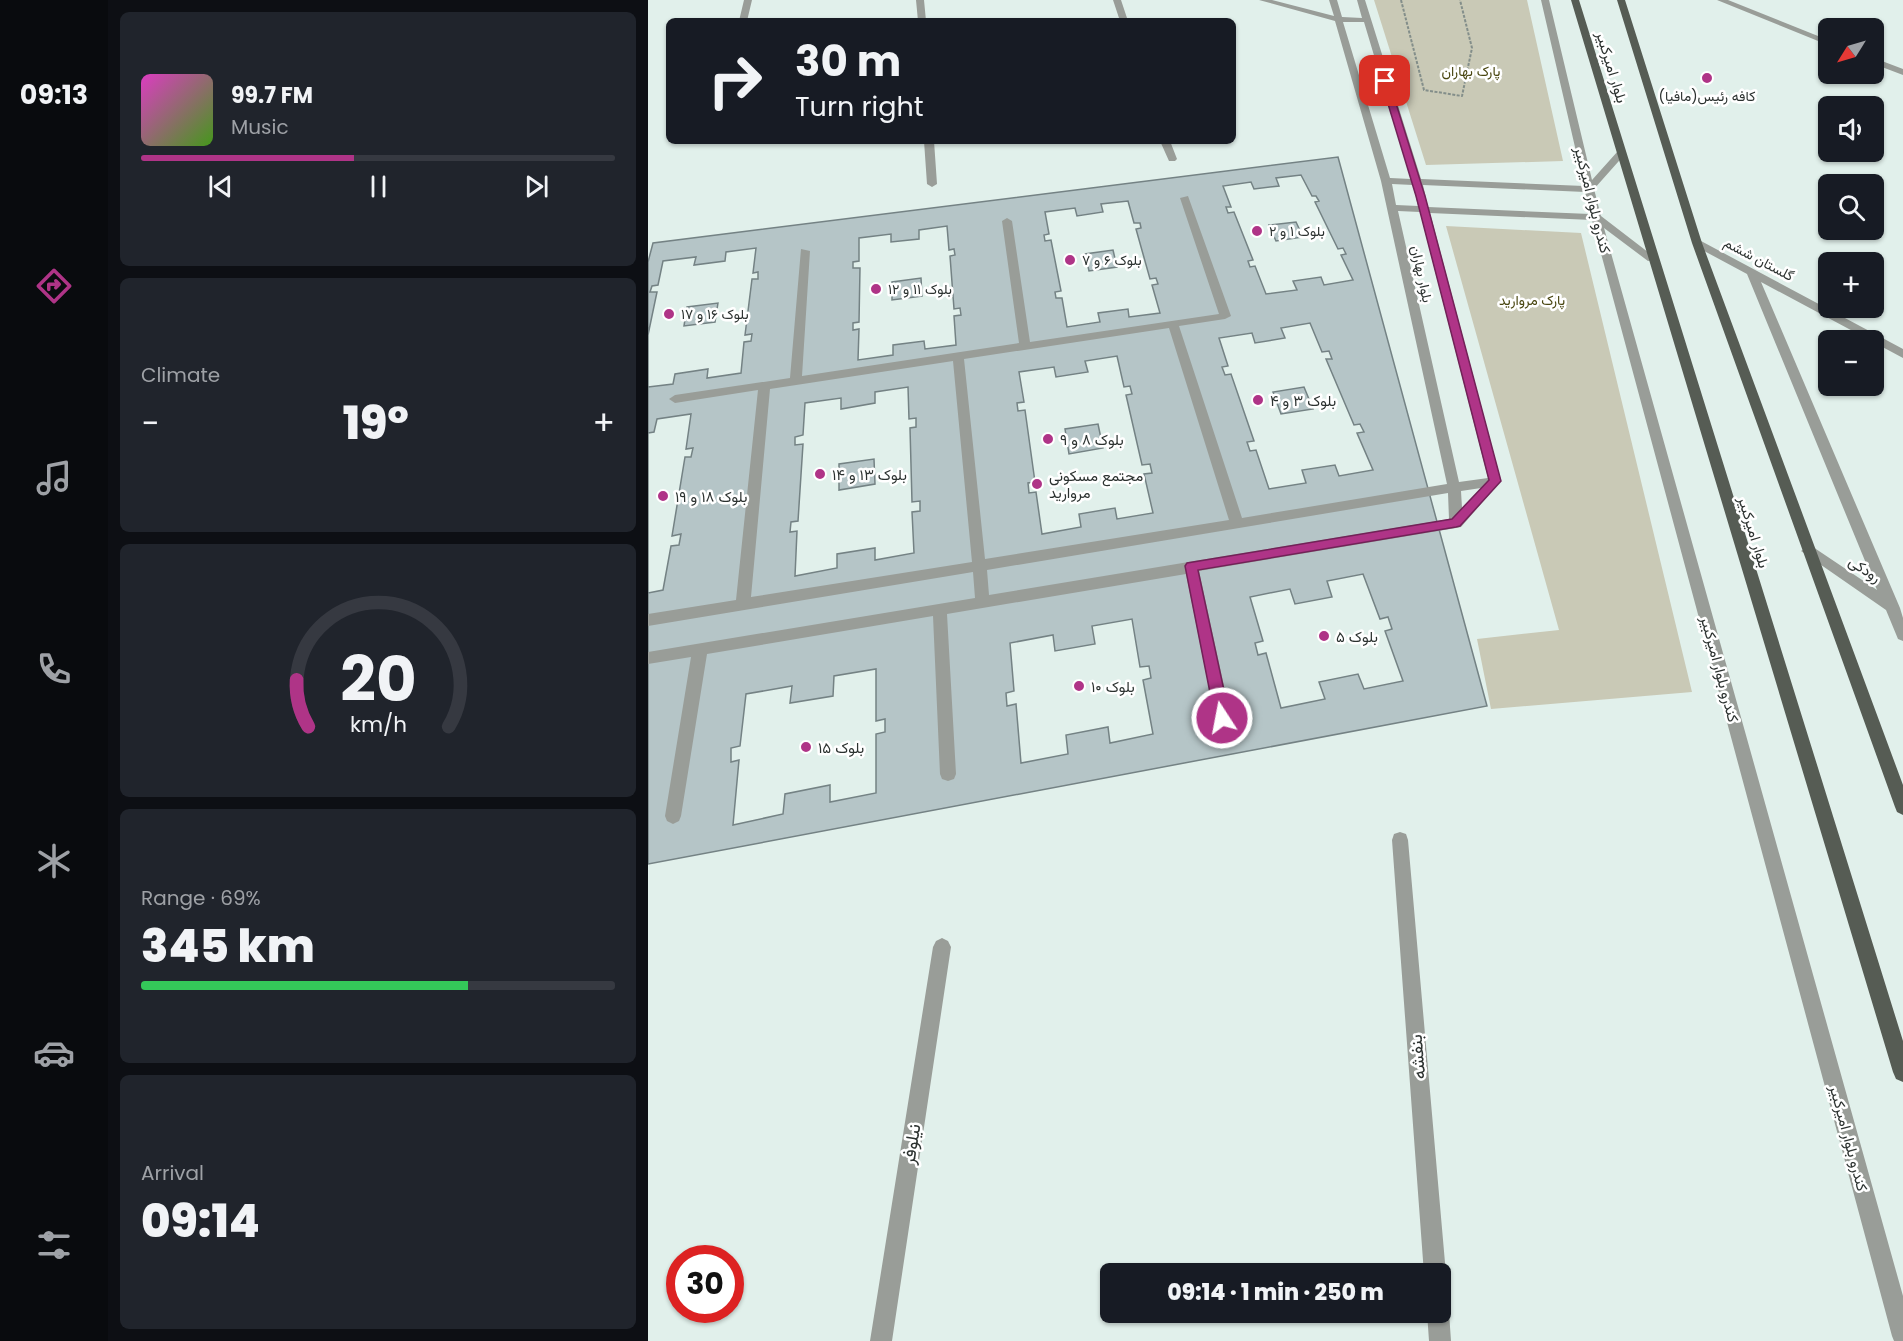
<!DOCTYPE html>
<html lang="en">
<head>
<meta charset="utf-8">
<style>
  body { margin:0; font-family:Poppins,Vazirmatn,sans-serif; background:#20242c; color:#f1f3f6; height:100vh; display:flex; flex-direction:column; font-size:22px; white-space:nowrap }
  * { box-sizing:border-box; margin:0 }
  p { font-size:20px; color:#9ea1a6 }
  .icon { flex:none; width:33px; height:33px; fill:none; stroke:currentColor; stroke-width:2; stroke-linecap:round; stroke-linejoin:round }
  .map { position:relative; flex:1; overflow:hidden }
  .details { display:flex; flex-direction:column; gap:12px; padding:12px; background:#0d0f14; width:540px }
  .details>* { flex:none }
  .banner { position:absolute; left:18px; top:18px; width:570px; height:126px; border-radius:9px; box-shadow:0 2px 4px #0004; background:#171b24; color:#f1f3f6; overflow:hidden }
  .needle { width:39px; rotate:233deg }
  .controls { position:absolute; left:1170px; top:18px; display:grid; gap:12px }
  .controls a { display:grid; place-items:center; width:66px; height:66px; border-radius:9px; background:#171b24; box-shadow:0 2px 4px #0004; font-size:30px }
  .speed { position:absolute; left:18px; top:1245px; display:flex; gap:12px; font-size:30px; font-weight:700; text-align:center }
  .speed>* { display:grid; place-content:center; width:78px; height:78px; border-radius:50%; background:#171b24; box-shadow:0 2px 4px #0004; line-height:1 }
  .speed .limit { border:9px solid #d22; background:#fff; color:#111 }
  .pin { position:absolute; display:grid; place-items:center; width:51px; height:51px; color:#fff; margin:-26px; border-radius:12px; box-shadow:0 3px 9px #0006 }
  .me { position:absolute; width:66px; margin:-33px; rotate:349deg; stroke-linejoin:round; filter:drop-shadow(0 0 4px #0008) }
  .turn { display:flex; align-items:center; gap:21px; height:126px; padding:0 30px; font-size:27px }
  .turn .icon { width:78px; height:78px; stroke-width:2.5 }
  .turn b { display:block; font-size:42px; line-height:51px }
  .big { font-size:45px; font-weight:800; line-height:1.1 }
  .details .card { flex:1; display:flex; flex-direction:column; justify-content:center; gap:9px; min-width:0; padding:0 21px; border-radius:9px; background:#20242c }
  .details .dial { align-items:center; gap:0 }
  .dial svg { height:156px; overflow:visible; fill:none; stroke:#363941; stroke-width:7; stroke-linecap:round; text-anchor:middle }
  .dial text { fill:#f1f3f6; stroke:none }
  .song { display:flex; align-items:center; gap:18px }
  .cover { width:72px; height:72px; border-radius:9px; background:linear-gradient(135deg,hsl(310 70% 55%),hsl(100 70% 35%)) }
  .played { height:6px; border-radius:3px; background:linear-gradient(90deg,#af3487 45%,#363941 45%) }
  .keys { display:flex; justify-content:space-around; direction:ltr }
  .heat { display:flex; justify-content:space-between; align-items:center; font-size:33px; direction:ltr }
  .charge { height:9px; border-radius:4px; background:linear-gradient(90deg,#34c759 69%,#363941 0) }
  .trip { position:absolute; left:452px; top:1263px; width:351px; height:60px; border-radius:9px; background:#171b24; box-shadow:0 2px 4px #0004; font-weight:800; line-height:60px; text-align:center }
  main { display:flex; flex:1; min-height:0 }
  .tabs { display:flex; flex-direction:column; width:108px; justify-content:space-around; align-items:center; background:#090b0e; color:#9ea1a6 }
  .tabs .icon { width:42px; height:42px }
  .tabs .current { color:#af3487 }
  .tabs b { font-size:27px; color:#f1f3f6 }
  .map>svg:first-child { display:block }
  .green { fill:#c9c9b6 }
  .building { fill:#b5c5c7; stroke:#748284; stroke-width:1.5; fill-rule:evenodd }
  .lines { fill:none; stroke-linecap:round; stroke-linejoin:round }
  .path { stroke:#838e8a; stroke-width:2; stroke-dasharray:3 1.5; stroke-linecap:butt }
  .minor { fill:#999d98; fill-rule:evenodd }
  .major { fill:#565c54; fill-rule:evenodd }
  .route { fill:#af3487; stroke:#722258; stroke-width:1.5 }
  .poi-dot { fill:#af3487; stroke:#fff; stroke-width:2 }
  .labels { text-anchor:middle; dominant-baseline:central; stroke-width:5; stroke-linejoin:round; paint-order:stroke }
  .far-park-label { font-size:14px; fill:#494610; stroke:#fff }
  .far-poi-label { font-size:14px; fill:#2c3230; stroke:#fff; text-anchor:start }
  .far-street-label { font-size:14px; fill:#2c3230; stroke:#fff }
  .street-label { font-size:15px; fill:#2c3230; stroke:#fff }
  .poi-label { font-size:15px; fill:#2c3230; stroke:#fff; text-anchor:start }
  .near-street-label { font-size:18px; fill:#2c3230; stroke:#fff }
</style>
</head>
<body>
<main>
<nav class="tabs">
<b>09:13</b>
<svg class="icon current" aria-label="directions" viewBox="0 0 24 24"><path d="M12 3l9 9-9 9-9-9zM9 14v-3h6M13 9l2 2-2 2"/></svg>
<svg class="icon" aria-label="music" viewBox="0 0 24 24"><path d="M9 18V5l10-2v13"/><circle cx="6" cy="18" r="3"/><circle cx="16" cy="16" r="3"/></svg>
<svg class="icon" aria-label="phone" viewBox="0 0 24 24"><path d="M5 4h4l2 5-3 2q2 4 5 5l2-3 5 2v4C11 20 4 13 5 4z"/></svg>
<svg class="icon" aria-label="climate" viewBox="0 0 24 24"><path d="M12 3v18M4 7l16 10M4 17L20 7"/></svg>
<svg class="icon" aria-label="car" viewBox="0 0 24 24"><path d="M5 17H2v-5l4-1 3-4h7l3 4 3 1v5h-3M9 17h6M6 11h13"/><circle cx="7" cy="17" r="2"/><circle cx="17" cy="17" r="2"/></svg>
<svg class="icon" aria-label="filters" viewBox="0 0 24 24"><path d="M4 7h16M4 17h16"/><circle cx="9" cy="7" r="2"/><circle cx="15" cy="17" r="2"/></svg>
</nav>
<section class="details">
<div class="card">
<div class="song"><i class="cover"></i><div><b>99.7 FM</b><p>Music</p></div></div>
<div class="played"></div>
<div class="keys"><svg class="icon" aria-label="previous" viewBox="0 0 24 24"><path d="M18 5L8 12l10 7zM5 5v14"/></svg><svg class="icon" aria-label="pause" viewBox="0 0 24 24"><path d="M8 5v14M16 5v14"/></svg><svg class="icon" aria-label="next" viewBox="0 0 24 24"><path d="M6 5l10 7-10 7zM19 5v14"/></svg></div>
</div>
<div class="card"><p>Climate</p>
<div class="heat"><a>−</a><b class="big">19°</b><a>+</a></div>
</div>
<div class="card dial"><svg viewBox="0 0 100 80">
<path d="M14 69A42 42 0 1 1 86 69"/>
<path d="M14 69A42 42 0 0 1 8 45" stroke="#af3487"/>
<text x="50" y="56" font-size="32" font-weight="700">20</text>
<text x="50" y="72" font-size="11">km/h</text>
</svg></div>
<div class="card"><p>Range · 69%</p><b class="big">345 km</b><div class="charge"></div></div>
<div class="card"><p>Arrival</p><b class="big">09:14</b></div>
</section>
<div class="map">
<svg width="1255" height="1341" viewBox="0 0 1255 1341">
  <rect width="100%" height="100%" fill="#e1f0eb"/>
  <path class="green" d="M 726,0 L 879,0 L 915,161 L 778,165 Z
    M 798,226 L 933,233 L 1044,692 L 843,709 L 829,639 L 911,630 Z"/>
  <path class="building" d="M 690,157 L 839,706 L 0,864 L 0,262 L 5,243 Z
    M 653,175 L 664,196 L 668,196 L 671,201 L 667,202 L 690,249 L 695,248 L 698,254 L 693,255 L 705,280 L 676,285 L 673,277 L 645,281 L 649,290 L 618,294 L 607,266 L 602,267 L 600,261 L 605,260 L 586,212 L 580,213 L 578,207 L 583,207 L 575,186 L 603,182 L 606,189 L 631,186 L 628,178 ZM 648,222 L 655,237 L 628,241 L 621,225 Z
    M 480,201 L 486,223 L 492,223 L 493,228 L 488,229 L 502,279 L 508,278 L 510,284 L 504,285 L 512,313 L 481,317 L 480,309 L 450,313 L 452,322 L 419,327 L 414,298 L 408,298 L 407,292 L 413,291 L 403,240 L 397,241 L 396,235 L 401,234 L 397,212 L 427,208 L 429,216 L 455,212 L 453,204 ZM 465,250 L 469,267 L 441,271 L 437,254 Z
    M 299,226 L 301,250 L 306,249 L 307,255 L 302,256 L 306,309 L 312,308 L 313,315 L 306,316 L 308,345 L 277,349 L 276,341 L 245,345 L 245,355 L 210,360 L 211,329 L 205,330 L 205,323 L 211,322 L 212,268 L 205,268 L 205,262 L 211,261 L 211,238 L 243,234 L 243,242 L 271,239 L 271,230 ZM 273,278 L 274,296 L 244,300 L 244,282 Z
    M 108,248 L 105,273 L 110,272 L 110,279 L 104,279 L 97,335 L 104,334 L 103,341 L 96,342 L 93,373 L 59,378 L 60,369 L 27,374 L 25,384 L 0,387 L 0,335 L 9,292 L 2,292 L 4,286 L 10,285 L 15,261 L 48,257 L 46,265 L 77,261 L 78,252 ZM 70,303 L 67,322 L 36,326 L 39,307 Z
    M 662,323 L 674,352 L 681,351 L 684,359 L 678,359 L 706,425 L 712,424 L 716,432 L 709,433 L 725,470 L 691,476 L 687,465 L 654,470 L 658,483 L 621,489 L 608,450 L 602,451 L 599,442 L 606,441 L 583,374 L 577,375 L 574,367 L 580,366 L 571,338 L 604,333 L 607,343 L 637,338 L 633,328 ZM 656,387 L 665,409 L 633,414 L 625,392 Z
    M 469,356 L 476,387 L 482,386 L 484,394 L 478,395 L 494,465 L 502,464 L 504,473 L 496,474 L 505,513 L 469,519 L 467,508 L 431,514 L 433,527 L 394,534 L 388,492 L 381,493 L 380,483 L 387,482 L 377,410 L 370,411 L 369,403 L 376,402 L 371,372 L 406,367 L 408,377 L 440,372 L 437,361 ZM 450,424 L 455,448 L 421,454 L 417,429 Z
    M 260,387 L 261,419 L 268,418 L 268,427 L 262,428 L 264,502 L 272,501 L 272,511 L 264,512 L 266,553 L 227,560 L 227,548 L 189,554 L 189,568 L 147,576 L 149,531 L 142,532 L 143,522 L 150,521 L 155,444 L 147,445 L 147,437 L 155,435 L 157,403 L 193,398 L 193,409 L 227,403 L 227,392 ZM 226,459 L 227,484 L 191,490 L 191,464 Z
    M 43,414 L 38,449 L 45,448 L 43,457 L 37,457 L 24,536 L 33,534 L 31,545 L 23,546 L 15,590 L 0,593 L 0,433 L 6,432 L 9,419 Z
    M 715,574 L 732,619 L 740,617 L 744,629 L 737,631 L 755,681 L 716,689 L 710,674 L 671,682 L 677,699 L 633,708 L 618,653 L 610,655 L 607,643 L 615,641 L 602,597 L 642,589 L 647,604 L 684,597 L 679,581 Z
    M 484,619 L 492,667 L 501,666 L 503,678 L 495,680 L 505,734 L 462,743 L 460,727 L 418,735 L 420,754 L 373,763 L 368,704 L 359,706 L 358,693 L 366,691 L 362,643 L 405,635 L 407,651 L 447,644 L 444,626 Z
    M 228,669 L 228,721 L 237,719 L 237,732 L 228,734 L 228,793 L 182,802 L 182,785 L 137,794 L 135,814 L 85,825 L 91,760 L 83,762 L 83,748 L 92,746 L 98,694 L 144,686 L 142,703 L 185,696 L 186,676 Z"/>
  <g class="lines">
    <path class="path" d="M 753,0 L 776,90 L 814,96 L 824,48 L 812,0"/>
    <path class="minor" d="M 96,0 L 104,0 L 99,21 L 91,21 Z
      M 268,0 L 276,0 L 278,21 L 270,21 Z
      M 465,0 L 473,0 L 480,21 L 472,21 Z
      M 611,0 L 624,0 L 686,16 L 681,0 L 689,0 L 694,17 L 714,18 L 709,0 L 717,0 L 773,179 L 936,186 L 893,0 L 901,0 L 944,180 L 970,151 L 978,153 L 946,189 L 953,216 L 1009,259 L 1000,261 L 956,228 L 1255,1296 L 1255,1341 L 1246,1341 L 1244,1336 L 944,220 L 782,213 L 853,481 L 813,527 L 808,528 L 551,571 L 583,718 L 580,723 L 575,725 L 570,723 L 567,718 L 538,574 L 299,614 L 308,774 L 306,779 L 300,781 L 294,779 L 292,774 L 285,616 L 59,654 L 33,816 L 31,821 L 25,824 L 19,821 L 17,816 L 43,657 L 0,664 L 0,652 L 327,598 L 325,572 L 0,626 L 0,614 L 88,600 L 110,390 L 27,403 L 21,399 L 27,395 L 142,378 L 153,249 L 162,251 L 154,376 L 371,343 L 354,221 L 359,218 L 364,221 L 382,342 L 571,314 L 532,198 L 540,196 L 583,316 L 577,319 L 531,326 L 594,518 L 799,484 L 733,181 L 687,21 ZM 695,22 L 716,22 L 763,179 L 742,178 ZM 744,184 L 765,185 L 770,206 L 748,205 ZM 775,185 L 937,192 L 942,214 L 780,207 ZM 750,211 L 772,212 L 840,478 L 811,482 ZM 521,328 L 581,520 L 337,559 L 316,359 ZM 305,361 L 324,562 L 103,597 L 122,389 ZM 833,488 L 814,508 L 813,491 ZM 800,493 L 801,519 L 341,595 L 339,570 Z
      M 1069,0 L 1080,0 L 1180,40 L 1180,45 Z
      M 1226,58 L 1255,69 L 1255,75 L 1226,64 Z
      M 276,141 L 286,141 L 289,184 L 284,187 L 279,184 Z
      M 512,141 L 522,141 L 529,159 L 527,161 L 521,161 Z
      M 1045,241 L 1053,241 L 1255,349 L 1255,358 L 1113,282 L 1252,608 L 1255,618 L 1255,641 L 1250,639 L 1238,610 L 1153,551 L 1160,546 L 1165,547 L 1229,590 L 1099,274 L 1045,245 Z
      M 752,832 L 758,834 L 760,840 L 798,1274 L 792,1283 L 792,1274 L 776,1274 L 744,840 L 746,834 Z
      M 294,938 L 300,941 L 303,947 L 244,1341 L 222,1341 L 285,947 L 288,941 Z
      M 792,1302 L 798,1304 L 801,1312 L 803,1341 L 781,1341 L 779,1312 L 792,1312 Z"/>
    <path class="major" d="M 923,0 L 931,0 L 1255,1041 L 1255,1082 L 1248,1079 L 1245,1072 Z
      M 969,0 L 977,0 L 1054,243 L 1255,785 L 1255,815 L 1249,812 L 1247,807 L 1044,243 Z"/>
  </g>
  <path class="route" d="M 737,79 L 741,81 L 777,196 L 853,481 L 812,526 L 808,527 L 550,570 L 582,718 L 574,724 L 567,718 L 537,566 L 539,563 L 804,519 L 841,480 L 768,196 L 733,81 Z"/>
  <g class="poi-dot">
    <circle cx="1059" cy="78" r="6"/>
    <circle cx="609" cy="231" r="6"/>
    <circle cx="422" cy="260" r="6"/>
    <circle cx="228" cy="289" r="6"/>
    <circle cx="21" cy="314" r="6"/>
    <circle cx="610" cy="400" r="6"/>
    <circle cx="400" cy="439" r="6"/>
    <circle cx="172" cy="474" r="6"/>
    <circle cx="389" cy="484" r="6"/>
    <circle cx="15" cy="496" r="6"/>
    <circle cx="676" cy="636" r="6"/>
    <circle cx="431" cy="686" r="6"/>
    <circle cx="158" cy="747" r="6"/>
  </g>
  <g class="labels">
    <g class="far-park-label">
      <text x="823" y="71">پارک بهاران</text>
      <text x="884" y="300">پارک مروارید</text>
    </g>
    <g class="far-poi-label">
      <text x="1059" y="96" text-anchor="middle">کافه رئیس(مافیا)</text>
      <text x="621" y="231">بلوک ۱ و ۲</text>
      <text x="434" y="260">بلوک ۶ و ۷</text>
      <text x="240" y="289">بلوک ۱۱ و ۱۲</text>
      <text x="33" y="314">بلوک ۱۶ و ۱۷</text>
    </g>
    <g class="far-street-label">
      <text transform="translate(1111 259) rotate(28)">گلستان ششم</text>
      <text transform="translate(774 274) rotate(78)">بلوار بهاران</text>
    </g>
    <g class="street-label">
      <text transform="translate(964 67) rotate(73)">بلوار امیرکبیر</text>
      <text transform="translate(945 200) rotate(76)">کندرو بلوار امیرکبیر</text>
      <text transform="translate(1106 532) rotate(73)">بلوار امیرکبیر</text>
      <text transform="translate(1217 569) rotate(34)">رودکی</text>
      <text transform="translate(1072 669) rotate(75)">کندرو بلوار امیرکبیر</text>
      <text transform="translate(1201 1138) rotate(75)">کندرو بلوار امیرکبیر</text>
    </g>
    <g class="poi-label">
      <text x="622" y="400">بلوک ۳ و ۴</text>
      <text x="412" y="439">بلوک ۸ و ۹</text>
      <text x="184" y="474">بلوک ۱۳ و ۱۴</text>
      <text x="401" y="475">مجتمع مسکونی<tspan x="401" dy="17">مروارید</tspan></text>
      <text x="27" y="496">بلوک ۱۸ و ۱۹</text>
      <text x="688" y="636">بلوک ۵</text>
      <text x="443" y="686">بلوک ۱۰</text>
      <text x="170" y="747">بلوک ۱۵</text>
    </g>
    <g class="near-street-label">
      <text transform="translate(769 1057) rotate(-95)">بنفشه</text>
      <text transform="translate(263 1144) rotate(-81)">نیلوفر</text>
    </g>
  </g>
</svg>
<div class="controls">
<a><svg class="needle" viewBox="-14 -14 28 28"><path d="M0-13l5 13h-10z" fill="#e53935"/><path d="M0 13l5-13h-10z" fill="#9ea1a6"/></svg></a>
<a><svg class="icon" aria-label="sound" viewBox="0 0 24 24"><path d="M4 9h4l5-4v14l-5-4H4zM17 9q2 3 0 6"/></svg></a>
<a><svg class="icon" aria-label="search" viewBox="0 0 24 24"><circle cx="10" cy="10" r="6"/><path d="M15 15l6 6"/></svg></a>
<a>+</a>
<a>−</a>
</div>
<div class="speed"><div class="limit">30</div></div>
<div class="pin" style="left:737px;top:81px;background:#d93025"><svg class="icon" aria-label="arrive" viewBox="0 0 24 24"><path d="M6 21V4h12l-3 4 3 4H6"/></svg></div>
<svg class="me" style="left:574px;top:718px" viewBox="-20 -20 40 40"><circle r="17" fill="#af3487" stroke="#fff" stroke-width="3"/><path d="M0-11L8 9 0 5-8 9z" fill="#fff"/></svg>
<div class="trip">09:14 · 1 min · 250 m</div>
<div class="banner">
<div class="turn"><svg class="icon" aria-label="right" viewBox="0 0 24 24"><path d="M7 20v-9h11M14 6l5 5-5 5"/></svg><div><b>30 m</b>Turn right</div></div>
</div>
</div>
</main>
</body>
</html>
